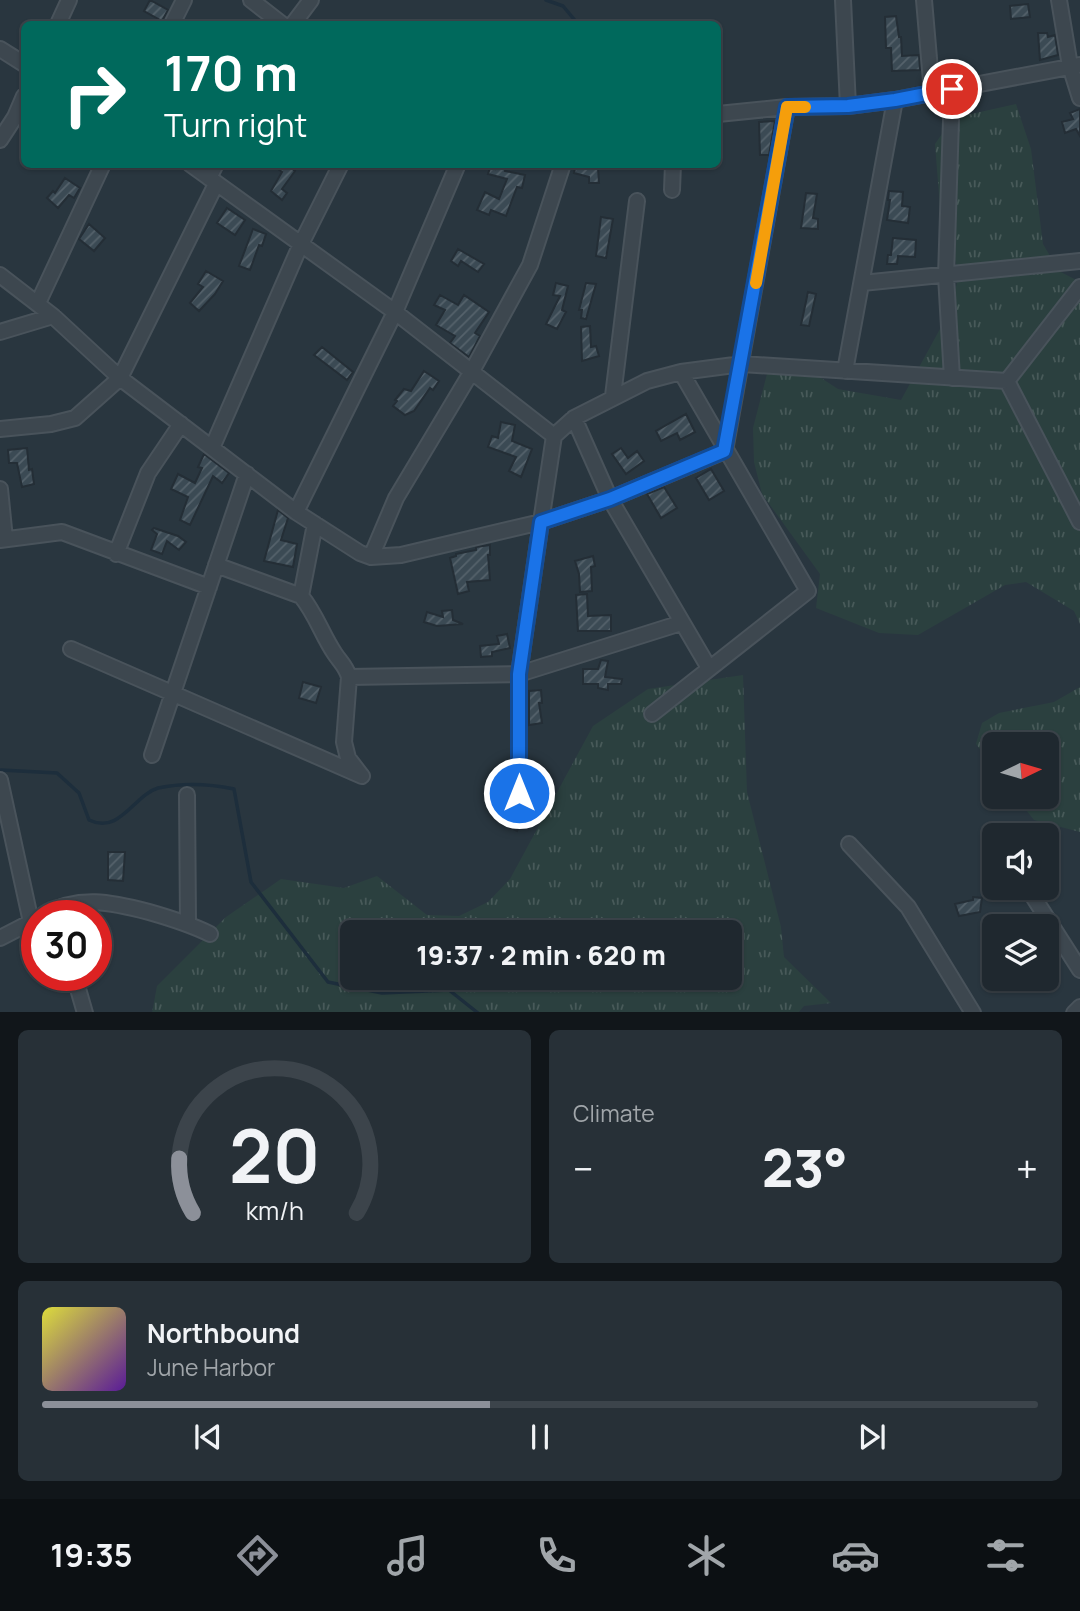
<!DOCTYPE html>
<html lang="en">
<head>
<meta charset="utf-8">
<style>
  body { margin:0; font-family:Manrope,sans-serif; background:#273037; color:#f1f3f6; height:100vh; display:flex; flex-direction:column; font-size:26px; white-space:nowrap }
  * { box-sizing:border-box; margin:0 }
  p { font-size:23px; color:#a1a6aa }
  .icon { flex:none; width:38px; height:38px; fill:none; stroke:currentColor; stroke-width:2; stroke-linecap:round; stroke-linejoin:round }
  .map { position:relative; height:1012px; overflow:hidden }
  .side { display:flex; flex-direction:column; gap:18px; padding:18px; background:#11161a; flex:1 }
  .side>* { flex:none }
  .guide { position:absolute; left:21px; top:21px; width:700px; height:147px; border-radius:10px; box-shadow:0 2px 5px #0004,0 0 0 2px #3c444b; background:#00695c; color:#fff; overflow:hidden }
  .needle { width:46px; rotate:85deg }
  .tools { position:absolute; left:982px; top:732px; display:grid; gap:14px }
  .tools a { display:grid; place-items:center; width:77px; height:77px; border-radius:10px; background:#1f282f; box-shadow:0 2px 5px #0004,0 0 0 2px #3c444b; font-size:35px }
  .speed { position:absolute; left:21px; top:900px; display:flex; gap:14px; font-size:35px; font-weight:700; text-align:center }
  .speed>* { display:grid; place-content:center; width:91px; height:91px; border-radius:50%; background:#1f282f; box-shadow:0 2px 5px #0004,0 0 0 2px #3c444b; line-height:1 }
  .speed .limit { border:10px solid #d22; background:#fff; color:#111 }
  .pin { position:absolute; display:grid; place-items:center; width:60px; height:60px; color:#fff; margin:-30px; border:4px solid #fff; border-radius:50%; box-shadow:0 2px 7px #0007 }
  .me { position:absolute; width:77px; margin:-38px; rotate:0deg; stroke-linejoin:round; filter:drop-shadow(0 0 5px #0008) }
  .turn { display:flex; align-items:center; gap:24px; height:147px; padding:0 28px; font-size:32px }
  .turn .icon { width:91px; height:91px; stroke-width:2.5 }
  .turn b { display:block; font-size:49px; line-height:60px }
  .big { font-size:52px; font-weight:800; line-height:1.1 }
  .side .card { flex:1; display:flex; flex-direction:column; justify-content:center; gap:10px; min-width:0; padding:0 24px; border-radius:10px; background:#273037 }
  .side .dial { align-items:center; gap:0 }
  .dial svg { height:182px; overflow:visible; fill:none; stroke:#3c444b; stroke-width:7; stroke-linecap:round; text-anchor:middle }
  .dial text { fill:#f1f3f6; stroke:none }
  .song { display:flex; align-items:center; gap:21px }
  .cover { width:84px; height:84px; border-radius:10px; background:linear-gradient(135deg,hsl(60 70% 55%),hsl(270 70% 35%)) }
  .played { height:7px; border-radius:4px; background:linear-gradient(90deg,#8c9099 45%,#3c444b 45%) }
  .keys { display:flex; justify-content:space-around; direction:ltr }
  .heat { display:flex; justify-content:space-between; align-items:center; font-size:38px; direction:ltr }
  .side .tiles { flex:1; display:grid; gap:18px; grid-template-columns:1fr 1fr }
  .card:last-child { grid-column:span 2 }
  .trip { position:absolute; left:340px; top:920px; width:402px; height:70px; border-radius:10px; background:#1f282f; box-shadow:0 2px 5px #0004,0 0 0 2px #3c444b; font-weight:800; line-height:70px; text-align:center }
  .menu { display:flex; height:112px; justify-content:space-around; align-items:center; background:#0c1013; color:#a1a6aa }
  .menu .icon { width:49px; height:49px }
  .menu .current { color:#8c9099 }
  .menu b { font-size:32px; color:#f1f3f6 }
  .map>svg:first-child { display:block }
  .grass { fill:url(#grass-tufts); fill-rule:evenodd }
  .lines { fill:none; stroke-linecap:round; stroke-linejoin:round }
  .stream { stroke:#1d2e3c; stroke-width:3.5 }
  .building { fill:url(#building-hatch); stroke:#242e36; stroke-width:2 }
  .minor-casing { stroke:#49535b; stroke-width:18 }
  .minor { stroke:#3d474f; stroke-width:14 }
  .route-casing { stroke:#114b97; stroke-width:18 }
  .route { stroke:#1a73e8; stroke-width:12 }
  .slow { stroke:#f59e0b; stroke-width:12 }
</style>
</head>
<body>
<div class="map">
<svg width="1080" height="1013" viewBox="0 0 1080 1013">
  <defs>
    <pattern id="grass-tufts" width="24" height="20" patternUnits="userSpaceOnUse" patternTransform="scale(1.75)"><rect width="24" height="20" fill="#2b403f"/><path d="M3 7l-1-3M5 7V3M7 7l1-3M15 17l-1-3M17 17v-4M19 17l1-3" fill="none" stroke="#485a59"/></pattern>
    <pattern id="building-hatch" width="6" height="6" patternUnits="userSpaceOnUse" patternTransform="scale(1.75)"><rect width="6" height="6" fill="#3b4a54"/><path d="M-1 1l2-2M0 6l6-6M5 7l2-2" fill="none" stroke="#55626b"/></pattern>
  </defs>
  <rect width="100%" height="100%" fill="#29363f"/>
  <path class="grass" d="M 1016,104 L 1031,149 L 1043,244 L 1059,271 L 1080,282 L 1080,624 L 1074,611 L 1026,582 L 1005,585 L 918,635 L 879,633 L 816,608 L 820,574 L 762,494 L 754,462 L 753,428 L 767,374 L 812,372 L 838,389 L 901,400 L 951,309 L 959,274 L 940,208 L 935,144 L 953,118 Z
    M 743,675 L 747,792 L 781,927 L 784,957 L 831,1003 L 804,1006 L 798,1013 L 152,1013 L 157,986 L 226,917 L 281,879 L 344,888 L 377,876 L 427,915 L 459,916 L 488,902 L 510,879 L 593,726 L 648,689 ZM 352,933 L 730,933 L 730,978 L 352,978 Z
    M 1080,687 L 1080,832 L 1034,820 L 1015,796 L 1046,796 L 1046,744 L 994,744 L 994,768 L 976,744 L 982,723 L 999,713 L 1054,702 Z"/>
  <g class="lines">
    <path class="stream" d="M 546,0 L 563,6 L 578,24
      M 1,770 L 57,773 L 79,793 L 89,820 C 120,835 134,795 158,788 C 182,783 210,784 234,789 L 251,882 L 328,982 L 382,993 L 449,990 L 478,1013"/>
  </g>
  <path class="building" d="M 150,0 L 168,10 L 162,21 L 144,11 Z
    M 1028,4 L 1030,17 L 1011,19 L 1010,6 Z
    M 896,16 L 899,37 L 901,37 L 902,56 L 919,55 L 920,70 L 892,71 L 891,48 L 886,48 L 885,17 Z
    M 1038,33 L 1047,33 L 1048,37 L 1055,35 L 1058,55 L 1040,60 Z
    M 1080,109 L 1080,136 L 1076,129 L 1065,133 L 1062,122 L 1073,119 L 1070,113 Z
    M 775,121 L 769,155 L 760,155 L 759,122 Z
    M 272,164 L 287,164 L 295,171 L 282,189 L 287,193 L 282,200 L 271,191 L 282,172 Z
    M 496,164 L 506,167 L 505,171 L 525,175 L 522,188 L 517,187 L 506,216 L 491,210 L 489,215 L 477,210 L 485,192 L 499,199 L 507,179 L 488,174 L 490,168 L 495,169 Z
    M 576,164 L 598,167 L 599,183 L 589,183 L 589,177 L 574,173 Z
    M 65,178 L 80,188 L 74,198 L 69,195 L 58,208 L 47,198 L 53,191 L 55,193 Z
    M 889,191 L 903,192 L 902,206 L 910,207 L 908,223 L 887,220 L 890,200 L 888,200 Z
    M 806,193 L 817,194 L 813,218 L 818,219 L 818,229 L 801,228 Z
    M 227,208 L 245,220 L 235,235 L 217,223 Z
    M 601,217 L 613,219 L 606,258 L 596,256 Z
    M 89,224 L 105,238 L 94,251 L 79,239 Z
    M 253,229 L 266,234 L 262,246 L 259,245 L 250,270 L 239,266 Z
    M 893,238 L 916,240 L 915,257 L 898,256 L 897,264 L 887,264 L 888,255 L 891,255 Z
    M 458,249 L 484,264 L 478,272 L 461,261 L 458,266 L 451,261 Z
    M 206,271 L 223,281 L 215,294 L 199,311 L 190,303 L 203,287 L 198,284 Z
    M 556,283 L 568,286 L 562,310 L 566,312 L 557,329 L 546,324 L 560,296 L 553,295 Z
    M 586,283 L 596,284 L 586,319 L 581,318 L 582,310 L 579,310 Z
    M 808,292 L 816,294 L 809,326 L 801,325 Z
    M 440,295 L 458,305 L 464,295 L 489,312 L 475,333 L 480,336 L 469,357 L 450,343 L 455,336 L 436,325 L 445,310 L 434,305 Z
    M 590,326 L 591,347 L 596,346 L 599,356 L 582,361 L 581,327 Z
    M 322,347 L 353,372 L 347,380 L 314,355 Z
    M 424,371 L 439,381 L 433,390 L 430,388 L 414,411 L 405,415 L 393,406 L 397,401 L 395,400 L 404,389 L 411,391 Z
    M 686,414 L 695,432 L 680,440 L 677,433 L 661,441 L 656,431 Z
    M 501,422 L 515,425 L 512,441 L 532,449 L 521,477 L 509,471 L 516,457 L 488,447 L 492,436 L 498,438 Z
    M 27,448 L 29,470 L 32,469 L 34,484 L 22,487 L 17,463 L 9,463 L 8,450 Z
    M 621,448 L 628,458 L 637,451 L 644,461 L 626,474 L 612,454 Z
    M 204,454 L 229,473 L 222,483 L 213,476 L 190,525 L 180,520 L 188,497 L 171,489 L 178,474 L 195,483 L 202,468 L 198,467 Z
    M 711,469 L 724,491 L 709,500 L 696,478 Z
    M 664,487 L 677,508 L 661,518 L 647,494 Z
    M 278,510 L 288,518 L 281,540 L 297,544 L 293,567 L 264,561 Z
    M 154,528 L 178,536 L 186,542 L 179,550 L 167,541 L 162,554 L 151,550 L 157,534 L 152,530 Z
    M 490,545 L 490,555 L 488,555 L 490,580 L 467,582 L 469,591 L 458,594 L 450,558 L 456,556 L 456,554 L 476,550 L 476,547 Z
    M 593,556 L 595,566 L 591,567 L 592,591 L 580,592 L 579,574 L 575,561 Z
    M 587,594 L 588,616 L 611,615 L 611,631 L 578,631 L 576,595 Z
    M 452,610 L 453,620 L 463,624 L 437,626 L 424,622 L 427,612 L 443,617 L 442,611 Z
    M 507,634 L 510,648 L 492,652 L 492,656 L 481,657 L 480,646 L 499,644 L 497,636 Z
    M 601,660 L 608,661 L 605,677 L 622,679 L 621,684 L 608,684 L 608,690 L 598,688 L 598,684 L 583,684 L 583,669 L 598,669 Z
    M 303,682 L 321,687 L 316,703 L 299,698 Z
    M 541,690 L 542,703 L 539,703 L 542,723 L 529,725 L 529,691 Z
    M 500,794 L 511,803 L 513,800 L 523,802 L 516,820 L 521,822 L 517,831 L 505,825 L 508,817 L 492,804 Z
    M 108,852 L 125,852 L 123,881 L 108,880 Z
    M 973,897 L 982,898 L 980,912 L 959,916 L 955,904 L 973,900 Z"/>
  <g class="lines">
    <g class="minor-casing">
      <path id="minor" d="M 251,0 L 282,24
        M 843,0 L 848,106
        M 924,0 L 932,93
        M 1059,0 L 1070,66 L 1080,98
        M 58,24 L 69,0
        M 172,24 L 184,0
        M 293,24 L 311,0
        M 0,49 L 24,64
        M 718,114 L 787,107 L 848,106 L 895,100 L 1080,65
        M 0,140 L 15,117 L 24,96
        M 190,164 L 395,312 L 554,436
        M 209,178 L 216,164
        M 672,190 L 673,164
        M 0,275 L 53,316 L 120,378 L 296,512 L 360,553 L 371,557 L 401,555 L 541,522 L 610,499 L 725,451 L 787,107
        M 862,283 L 1080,261
        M 38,303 L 103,164
        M 0,332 L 53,316
        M 845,371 L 895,100
        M 952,378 L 946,276 L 952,89
        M 1007,381 L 1080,522
        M 613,396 L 637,201
        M 574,418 L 610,499 L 709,668
        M 0,429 L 51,424 L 75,418 L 120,378 L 216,184
        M 212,448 L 300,246 L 341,164
        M 0,489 L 5,539
        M 296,512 L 395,312 L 458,164
        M 315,524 L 301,596 C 316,614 322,635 335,654 C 341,663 346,666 349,677 L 344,742 L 348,758 L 361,775
        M 0,540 L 62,532 L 209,587
        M 116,554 L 148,473 L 181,424
        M 371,557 L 396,498 L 472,371 L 530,265 L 563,164
        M 216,565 L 301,596
        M 71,649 L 362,776
        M 349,677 L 519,674 L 681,623
        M 652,714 L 808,591 L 681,372
        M 152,755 L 247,474
        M 0,780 L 31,922
        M 519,793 L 519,674 L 541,522 L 554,436 L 574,418 L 647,381 L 681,372 L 742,364 L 1007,381 L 1080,287
        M 187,795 L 188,923
        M 849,844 L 908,907 L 973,1013
        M 1027,887 L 1080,970
        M 43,915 C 79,895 111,902 149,912 C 170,918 190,924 210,934
        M 0,938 L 37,919
        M 74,975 L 85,1013
        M 1074,1013 L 1080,1007"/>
    </g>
    <use href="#minor" class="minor"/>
  </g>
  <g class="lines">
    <g class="route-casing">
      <path id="route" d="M 519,793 L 519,674 L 541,522 L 610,499 L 724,451 L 787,107 L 848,106 L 895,100 L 952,89"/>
    </g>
    <use href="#route" class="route"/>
    <path class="slow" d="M 756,283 L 787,107 L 805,107"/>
  </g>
</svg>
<div class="tools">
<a><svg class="needle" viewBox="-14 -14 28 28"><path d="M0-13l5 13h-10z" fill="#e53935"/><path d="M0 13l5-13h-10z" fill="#a1a6aa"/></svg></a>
<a><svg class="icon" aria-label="sound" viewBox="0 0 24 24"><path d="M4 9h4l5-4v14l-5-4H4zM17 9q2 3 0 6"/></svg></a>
<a><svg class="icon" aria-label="layers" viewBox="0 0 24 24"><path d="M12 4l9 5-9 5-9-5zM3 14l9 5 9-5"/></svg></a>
</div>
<div class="speed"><div class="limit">30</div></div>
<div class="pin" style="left:952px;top:89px;background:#d93025"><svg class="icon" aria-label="arrive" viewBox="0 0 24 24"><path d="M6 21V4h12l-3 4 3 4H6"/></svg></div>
<svg class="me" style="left:519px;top:793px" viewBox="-20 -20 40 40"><circle r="17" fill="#1a73e8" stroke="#fff" stroke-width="3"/><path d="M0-11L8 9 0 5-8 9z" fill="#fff"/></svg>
<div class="trip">19:37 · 2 min · 620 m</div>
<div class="guide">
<div class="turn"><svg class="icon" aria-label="right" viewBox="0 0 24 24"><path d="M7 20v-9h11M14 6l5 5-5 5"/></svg><div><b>170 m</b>Turn right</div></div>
</div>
</div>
<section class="side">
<div class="tiles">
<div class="card dial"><svg viewBox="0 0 100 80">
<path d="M14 69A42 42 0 1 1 86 69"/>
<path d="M14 69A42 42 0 0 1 8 45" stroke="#8c9099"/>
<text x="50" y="56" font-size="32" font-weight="700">20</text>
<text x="50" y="72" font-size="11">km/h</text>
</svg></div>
<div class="card"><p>Climate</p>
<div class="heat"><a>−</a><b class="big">23°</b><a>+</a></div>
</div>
<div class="card">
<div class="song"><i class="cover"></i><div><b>Northbound</b><p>June Harbor</p></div></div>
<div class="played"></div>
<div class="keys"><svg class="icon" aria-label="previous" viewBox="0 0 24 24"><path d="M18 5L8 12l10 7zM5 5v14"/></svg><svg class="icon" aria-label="pause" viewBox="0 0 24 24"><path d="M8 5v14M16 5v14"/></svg><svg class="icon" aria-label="next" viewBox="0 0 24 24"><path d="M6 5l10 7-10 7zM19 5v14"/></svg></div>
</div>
</div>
</section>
<nav class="menu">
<b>19:35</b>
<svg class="icon current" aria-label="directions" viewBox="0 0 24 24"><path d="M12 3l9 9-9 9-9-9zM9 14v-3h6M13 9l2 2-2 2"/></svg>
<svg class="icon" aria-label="music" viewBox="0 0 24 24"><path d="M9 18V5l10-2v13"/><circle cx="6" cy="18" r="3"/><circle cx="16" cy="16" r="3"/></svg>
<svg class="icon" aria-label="phone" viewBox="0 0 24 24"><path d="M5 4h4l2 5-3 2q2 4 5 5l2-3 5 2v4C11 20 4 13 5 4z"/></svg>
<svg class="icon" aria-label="climate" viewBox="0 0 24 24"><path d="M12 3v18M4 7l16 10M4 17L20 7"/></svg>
<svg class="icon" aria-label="car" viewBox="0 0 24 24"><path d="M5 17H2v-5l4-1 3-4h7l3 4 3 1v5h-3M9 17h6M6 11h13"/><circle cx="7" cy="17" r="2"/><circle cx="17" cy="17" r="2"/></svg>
<svg class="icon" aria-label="filters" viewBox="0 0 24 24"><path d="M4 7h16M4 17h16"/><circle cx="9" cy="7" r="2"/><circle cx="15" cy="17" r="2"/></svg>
</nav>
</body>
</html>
